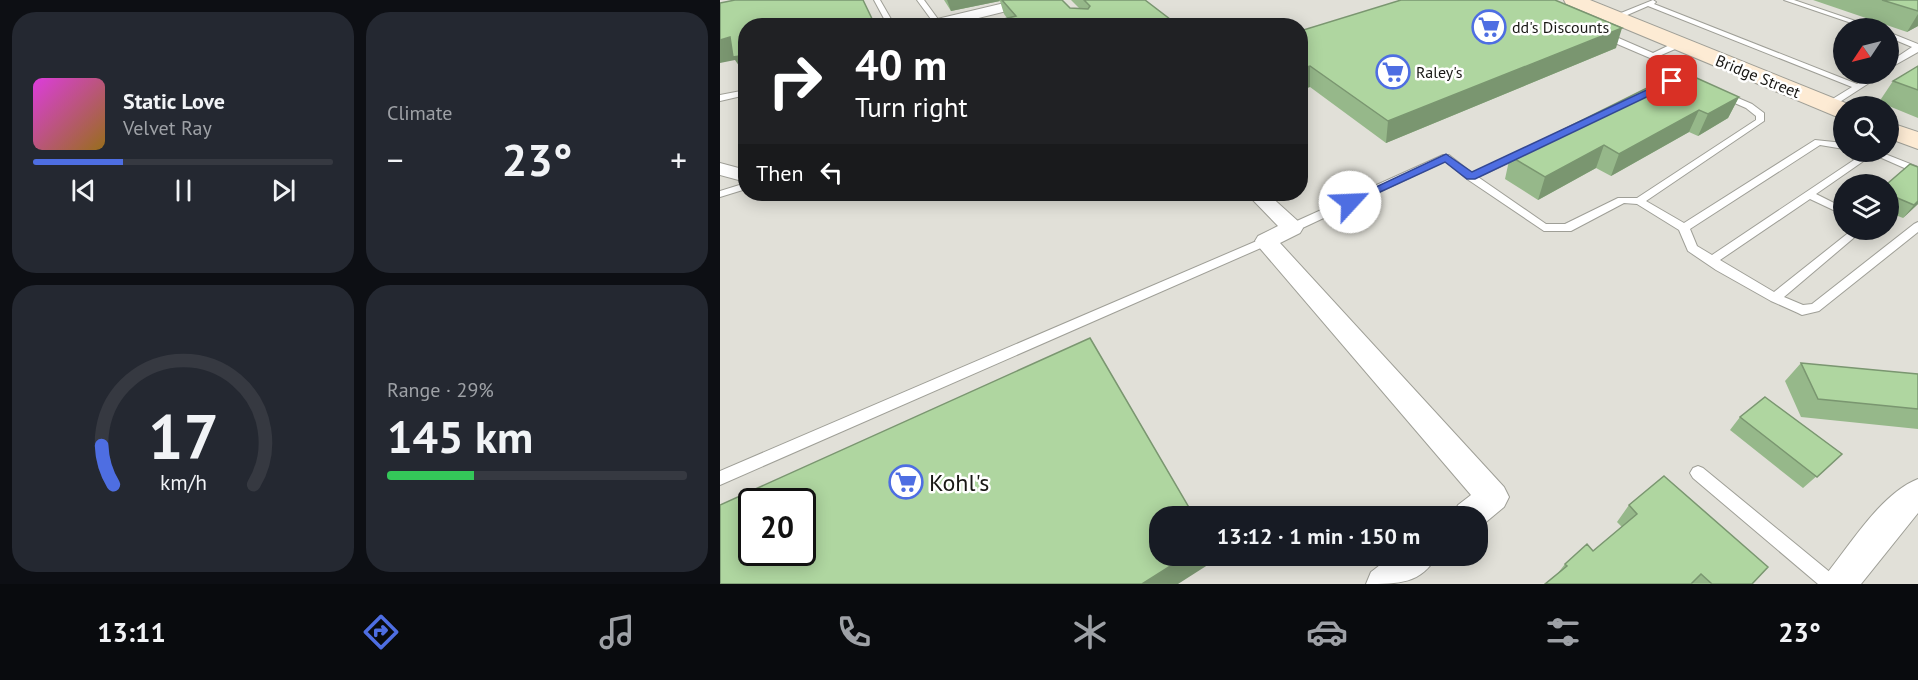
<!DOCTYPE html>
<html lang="en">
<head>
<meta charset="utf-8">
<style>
  body { margin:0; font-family:"PT Sans",sans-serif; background:#242831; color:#f1f3f6; height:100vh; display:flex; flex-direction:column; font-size:22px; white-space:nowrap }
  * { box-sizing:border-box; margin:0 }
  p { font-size:20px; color:#9ea1a6 }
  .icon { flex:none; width:33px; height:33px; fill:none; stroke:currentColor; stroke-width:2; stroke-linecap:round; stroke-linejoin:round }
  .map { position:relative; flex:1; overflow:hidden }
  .sheet { display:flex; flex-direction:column; gap:12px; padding:12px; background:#0d0f14; width:720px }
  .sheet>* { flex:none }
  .guide { position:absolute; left:18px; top:18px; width:570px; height:183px; border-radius:24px; box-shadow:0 3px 15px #0003; background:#202124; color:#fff; overflow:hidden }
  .needle { width:39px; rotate:235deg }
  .tools { position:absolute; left:1113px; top:18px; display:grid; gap:12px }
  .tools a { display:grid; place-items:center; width:66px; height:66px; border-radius:50%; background:#171b24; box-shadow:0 3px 15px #0003; font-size:30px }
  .speed { position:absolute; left:18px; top:488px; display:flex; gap:12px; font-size:30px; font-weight:700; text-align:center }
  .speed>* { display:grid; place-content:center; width:78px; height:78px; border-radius:50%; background:#171b24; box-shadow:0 3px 15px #0003; line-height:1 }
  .speed .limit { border:3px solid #111; border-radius:9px; background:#fff; color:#111 }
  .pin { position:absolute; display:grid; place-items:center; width:51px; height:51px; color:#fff; margin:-26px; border-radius:12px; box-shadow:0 3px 9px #0006 }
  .me { position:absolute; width:66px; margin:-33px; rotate:65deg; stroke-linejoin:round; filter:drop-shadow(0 0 4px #0008) }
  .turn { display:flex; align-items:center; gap:21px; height:126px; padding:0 18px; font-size:27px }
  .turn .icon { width:78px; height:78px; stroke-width:2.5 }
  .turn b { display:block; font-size:42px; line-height:51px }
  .then { display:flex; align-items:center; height:57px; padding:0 18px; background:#0003; gap:12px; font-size:22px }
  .big { font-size:45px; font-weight:700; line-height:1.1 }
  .sheet .widget { flex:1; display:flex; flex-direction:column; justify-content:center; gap:9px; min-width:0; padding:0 21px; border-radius:24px; background:#242831 }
  .sheet .dial { align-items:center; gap:0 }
  .dial svg { height:156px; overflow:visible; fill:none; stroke:#363941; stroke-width:7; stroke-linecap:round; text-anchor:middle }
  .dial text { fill:#f1f3f6; stroke:none }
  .song { display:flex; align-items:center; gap:18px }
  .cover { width:72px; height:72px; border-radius:9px; background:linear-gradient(135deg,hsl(300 70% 55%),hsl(40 70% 35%)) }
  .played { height:6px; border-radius:3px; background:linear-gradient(90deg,#4e6ee2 30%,#363941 30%) }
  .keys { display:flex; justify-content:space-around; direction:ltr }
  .heat { display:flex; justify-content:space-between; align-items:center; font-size:33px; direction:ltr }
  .charge { height:9px; border-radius:4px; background:linear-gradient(90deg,#34c759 29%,#363941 0) }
  .sheet .tiles { flex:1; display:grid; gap:12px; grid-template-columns:repeat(2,1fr) }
  .trip { position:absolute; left:429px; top:506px; width:339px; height:60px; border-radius:24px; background:#171b24; box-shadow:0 3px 15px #0003; font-weight:700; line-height:60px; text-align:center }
  .menu { display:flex; height:96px; justify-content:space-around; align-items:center; background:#090b0e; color:#9ea1a6 }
  .menu .icon { width:42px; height:42px }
  .menu .on { color:#4e6ee2 }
  .menu b { font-size:27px; color:#f1f3f6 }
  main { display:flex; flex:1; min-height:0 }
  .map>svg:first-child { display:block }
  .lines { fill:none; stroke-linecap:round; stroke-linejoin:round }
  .service-casing { stroke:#9f9f97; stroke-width:2 }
  .minor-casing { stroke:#9f9f97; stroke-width:2 }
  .secondary-casing { stroke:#9f9f97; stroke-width:2 }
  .service { fill:#fff; fill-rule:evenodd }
  .minor { fill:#fff; fill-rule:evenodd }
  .secondary { fill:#fdebd4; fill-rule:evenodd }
  .wall { fill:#96b88a }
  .shaded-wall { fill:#7a9670 }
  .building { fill:#afd6a0; stroke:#7a9670; stroke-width:1.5; fill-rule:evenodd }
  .route { fill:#4e6ee2; stroke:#334893; stroke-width:1.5 }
  .labels { text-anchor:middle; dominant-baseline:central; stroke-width:5; stroke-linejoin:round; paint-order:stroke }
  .far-poi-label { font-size:16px; fill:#191815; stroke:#fffffe; text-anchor:start }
  .far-street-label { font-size:16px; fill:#191815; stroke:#fffffe }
  .near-poi-label { font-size:24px; fill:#191815; stroke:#fffffe; text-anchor:start }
</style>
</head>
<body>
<main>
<section class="sheet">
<div class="tiles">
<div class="widget">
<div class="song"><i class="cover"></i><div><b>Static Love</b><p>Velvet Ray</p></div></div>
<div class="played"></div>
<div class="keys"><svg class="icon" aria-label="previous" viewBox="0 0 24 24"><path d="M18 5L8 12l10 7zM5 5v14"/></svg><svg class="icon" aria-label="pause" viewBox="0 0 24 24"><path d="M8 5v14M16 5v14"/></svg><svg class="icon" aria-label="next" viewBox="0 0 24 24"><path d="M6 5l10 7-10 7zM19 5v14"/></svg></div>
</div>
<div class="widget"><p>Climate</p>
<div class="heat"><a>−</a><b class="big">23°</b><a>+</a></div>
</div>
<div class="widget dial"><svg viewBox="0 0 100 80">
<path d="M14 69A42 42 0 1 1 86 69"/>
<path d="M14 69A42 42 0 0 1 8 49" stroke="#4e6ee2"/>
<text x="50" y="56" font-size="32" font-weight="700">17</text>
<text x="50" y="72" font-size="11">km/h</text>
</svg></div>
<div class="widget"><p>Range · 29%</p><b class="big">145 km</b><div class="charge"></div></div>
</div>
</section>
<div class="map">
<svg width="1198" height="584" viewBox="0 0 1198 584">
  <rect width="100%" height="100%" fill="#e1e0d8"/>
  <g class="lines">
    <g class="service-casing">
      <path id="service" d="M 154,0 L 160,0 L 175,26 L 168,26 Z
        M 197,0 L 204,0 L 223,26 L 216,26 Z
        M 933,0 L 936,2 L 934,4 L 1137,84 L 1154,74 L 1163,74 L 1112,107 L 1106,107 L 1106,103 L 1132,87 L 928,6 L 898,19 L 891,17 Z
        M 1064,0 L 1074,0 L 1156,28 L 1146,28 Z
        M 1168,32 L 1198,44 L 1198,52 L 1168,69 L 1168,63 L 1192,47 L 1168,37 Z
        M 881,33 L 887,33 L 933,53 L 956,42 L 962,42 L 962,46 L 939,56 L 948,61 L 957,71 L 957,81 L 947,87 L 941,87 L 941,83 L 949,80 L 950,73 L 942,65 L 930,58 L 881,37 Z
        M 26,90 L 26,95 L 0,101 L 0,95 Z
        M 1004,92 L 1032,104 L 1044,113 L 1044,121 L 926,201 L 964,223 L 1095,140 L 1124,143 L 1124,149 L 1100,145 L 970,229 L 977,246 L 992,255 L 1134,160 L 1126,152 L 1135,152 L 1145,160 L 1096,194 L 1124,208 L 1124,215 L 1090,199 L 1000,260 L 1054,292 L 1132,230 L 1143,230 L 1064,297 L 1083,305 L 1092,304 L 1194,224 L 1198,222 L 1198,232 L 1099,311 L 1082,315 L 1078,313 L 1051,301 L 996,270 L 968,251 L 959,230 L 917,204 L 904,203 L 851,231 L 824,231 L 747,179 L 725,161 L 576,231 L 572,232 L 567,228 L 568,225 L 723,155 L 729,155 L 752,173 L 804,149 L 807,150 L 807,154 L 758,177 L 826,224 L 845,224 L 898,198 L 917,198 L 1036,120 L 1036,116 L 1026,108 L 1001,97 L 1001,93 Z
        M 1148,152 L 1160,152 L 1198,167 L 1198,174 Z
        M 26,183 L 26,189 L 0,197 L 0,191 Z
        M 546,237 L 550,238 L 552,241 L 550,244 L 0,485 L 0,471 Z
        M 978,466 L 983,468 L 1117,578 L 1120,584 L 1098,584 L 973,478 L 970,473 L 973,468 Z"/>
    </g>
    <g class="minor-casing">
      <path id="minor" d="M 297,0 L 321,0 L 319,3 L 226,26 L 212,26 L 211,23 L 213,20 Z
        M 0,163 L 26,170 L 26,182 L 0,175 Z
        M 527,194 L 548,194 L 580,223 L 583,228 L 580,233 L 560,243 L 784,487 L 789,497 L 784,507 L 760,527 L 758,528 L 758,516 L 733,516 L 738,505 L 751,495 L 538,246 L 535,241 L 538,236 L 558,226 Z
        M 1198,479 L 1198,513 L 1141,584 L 1103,584 L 1108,572 C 1132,542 1162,493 1198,479 Z
        M 673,555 L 717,555 C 702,584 678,584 646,584 L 651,572 Z"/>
    </g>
    <g class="secondary-casing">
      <path id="secondary" d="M 844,0 L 870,0 L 1133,106 L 1124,106 L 1124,118 L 1115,116 L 846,4 Z
        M 1168,122 L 1198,132 L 1198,149 L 1168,138 Z"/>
    </g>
    <use href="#service" class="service"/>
    <use href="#minor" class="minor"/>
    <use href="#secondary" class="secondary"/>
  </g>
  <path class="wall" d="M 224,0 L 342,0 L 350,8 L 359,8 L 351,0 L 425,0 L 459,26 L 287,18 L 284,14 L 280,1 L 231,11 Z
    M 1093,0 L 1198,0 L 1198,26 L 1187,32 Z
    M 580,31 L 896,48 L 666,143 L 590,87 L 580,90 Z
    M 1198,66 L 1198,118 L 1159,102 L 1173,81 Z
    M 1019,97 L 1008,118 L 978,136 L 969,132 L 891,176 L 876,168 L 818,200 L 785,179 L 790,156 Z
    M 1198,167 L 1198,204 L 1183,218 L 1168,212 L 1168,184 Z
    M 1081,363 L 1198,374 L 1198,429 L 1081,417 L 1065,381 Z
    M 1020,417 L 1122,454 L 1083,488 L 1010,430 Z
    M 909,505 L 1032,584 L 825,584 L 838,573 L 845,564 L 873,551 L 902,527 L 897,522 Z"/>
  <path class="shaded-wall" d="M 227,0 L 279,0 L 280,1 L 231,11 Z
    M 1198,14 L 1198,26 L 1187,32 Z
    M 902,28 L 896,48 L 666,143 L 668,121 Z
    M 10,37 L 26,55 L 26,76 L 15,60 L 0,63 L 0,40 Z
    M 590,66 L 590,87 L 580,90 L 580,69 Z
    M 1019,97 L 1008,118 L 978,136 L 988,114 Z
    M 979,110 L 969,132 L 891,176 L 899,154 Z
    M 884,145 L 876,168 L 818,200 L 825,177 Z
    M 1198,201 L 1198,204 L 1183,218 L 1194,205 Z
    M 468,555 L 493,555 L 494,561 L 458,584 L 422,584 Z"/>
  <path class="building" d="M 15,0 L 143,0 L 155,25 L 26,26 L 26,55 L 13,57 L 10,37 L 0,40 L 0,3 Z
    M 282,0 L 342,0 L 350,8 L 368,9 L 370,6 L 364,0 L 425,0 L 459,26 L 256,26 L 296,16 Z
    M 681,0 L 835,0 L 902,28 L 668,121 L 590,66 L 580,69 L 580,31 Z
    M 1162,0 L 1198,0 L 1198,11 Z
    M 1198,66 L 1198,90 L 1173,81 Z
    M 961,71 L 1019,97 L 988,114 L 979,110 L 899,154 L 884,145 L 825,177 L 790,156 Z
    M 1190,164 L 1198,167 L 1198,201 L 1194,205 L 1168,194 L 1168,184 L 1167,184 Z
    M 370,338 L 474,516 L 440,516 L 440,555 L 468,555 L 422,584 L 0,584 L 0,505 ZM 32,501 L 82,501 L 82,552 L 32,552 Z
    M 1081,363 L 1198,374 L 1198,409 L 1098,399 Z
    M 1045,397 L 1122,454 L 1097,477 L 1020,417 Z
    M 944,476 L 1048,567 L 1032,584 L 992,584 L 981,574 L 971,584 L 825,584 L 847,566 L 845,564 L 867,544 L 873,551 L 917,514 L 909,505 Z"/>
  <path class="route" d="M 952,78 L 957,81 L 956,83 L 755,179 L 747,179 L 725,162 L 634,204 L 630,205 L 624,202 L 726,154 L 752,172 Z"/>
  <defs>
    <g id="supermarket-ring" transform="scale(1.725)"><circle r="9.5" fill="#fffffe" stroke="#4e6ee2" stroke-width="1.5"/><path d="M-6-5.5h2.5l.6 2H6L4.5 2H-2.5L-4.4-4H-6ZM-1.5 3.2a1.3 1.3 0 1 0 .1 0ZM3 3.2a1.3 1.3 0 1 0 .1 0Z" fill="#4e6ee2"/></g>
  </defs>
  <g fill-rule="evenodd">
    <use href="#supermarket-ring" x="769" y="27"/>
    <use href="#supermarket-ring" x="673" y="72"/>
    <use href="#supermarket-ring" x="186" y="482"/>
  </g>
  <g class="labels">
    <g class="far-poi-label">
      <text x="792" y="27">dd's Discounts</text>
      <text x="696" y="72">Raley's</text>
    </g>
    <g class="far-street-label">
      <text transform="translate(1038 76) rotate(22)">Bridge Street</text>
    </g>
    <g class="near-poi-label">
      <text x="209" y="482">Kohl's</text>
    </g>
  </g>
</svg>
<div class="tools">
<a><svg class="needle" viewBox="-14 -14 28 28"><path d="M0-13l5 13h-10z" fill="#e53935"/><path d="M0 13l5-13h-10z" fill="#9ea1a6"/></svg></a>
<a><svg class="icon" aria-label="search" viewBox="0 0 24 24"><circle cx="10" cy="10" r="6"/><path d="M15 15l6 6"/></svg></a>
<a><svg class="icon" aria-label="layers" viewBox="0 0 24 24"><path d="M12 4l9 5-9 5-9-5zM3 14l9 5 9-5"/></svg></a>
</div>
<div class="speed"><div class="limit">20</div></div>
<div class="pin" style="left:952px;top:81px;background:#d93025"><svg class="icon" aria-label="arrive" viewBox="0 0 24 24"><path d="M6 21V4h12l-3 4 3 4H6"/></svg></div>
<svg class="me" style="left:630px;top:202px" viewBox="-20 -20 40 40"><circle r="19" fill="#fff"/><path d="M0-13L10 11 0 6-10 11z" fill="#4e6ee2"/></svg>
<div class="trip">13:12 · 1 min · 150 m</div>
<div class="guide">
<div class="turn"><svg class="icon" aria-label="right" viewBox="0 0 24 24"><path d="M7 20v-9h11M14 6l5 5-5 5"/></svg><div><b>40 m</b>Turn right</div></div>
<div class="then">Then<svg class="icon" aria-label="left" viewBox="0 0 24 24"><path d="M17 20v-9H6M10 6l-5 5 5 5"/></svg></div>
</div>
</div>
</main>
<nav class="menu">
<b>13:11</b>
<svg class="icon on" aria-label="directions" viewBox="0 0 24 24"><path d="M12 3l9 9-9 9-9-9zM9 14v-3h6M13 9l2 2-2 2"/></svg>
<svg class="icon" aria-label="music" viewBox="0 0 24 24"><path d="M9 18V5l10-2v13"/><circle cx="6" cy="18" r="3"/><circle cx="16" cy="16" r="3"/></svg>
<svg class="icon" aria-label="phone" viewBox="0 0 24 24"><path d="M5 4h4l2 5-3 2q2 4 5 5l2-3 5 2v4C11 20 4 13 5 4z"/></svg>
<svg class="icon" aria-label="climate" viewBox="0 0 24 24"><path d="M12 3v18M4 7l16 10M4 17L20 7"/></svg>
<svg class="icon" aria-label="car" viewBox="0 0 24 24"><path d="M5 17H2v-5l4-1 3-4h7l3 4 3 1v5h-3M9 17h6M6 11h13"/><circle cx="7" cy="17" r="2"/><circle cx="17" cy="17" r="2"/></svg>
<svg class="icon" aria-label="filters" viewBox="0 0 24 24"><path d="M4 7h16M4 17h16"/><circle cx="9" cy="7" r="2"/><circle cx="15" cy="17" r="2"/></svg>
<b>23°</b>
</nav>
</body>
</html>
